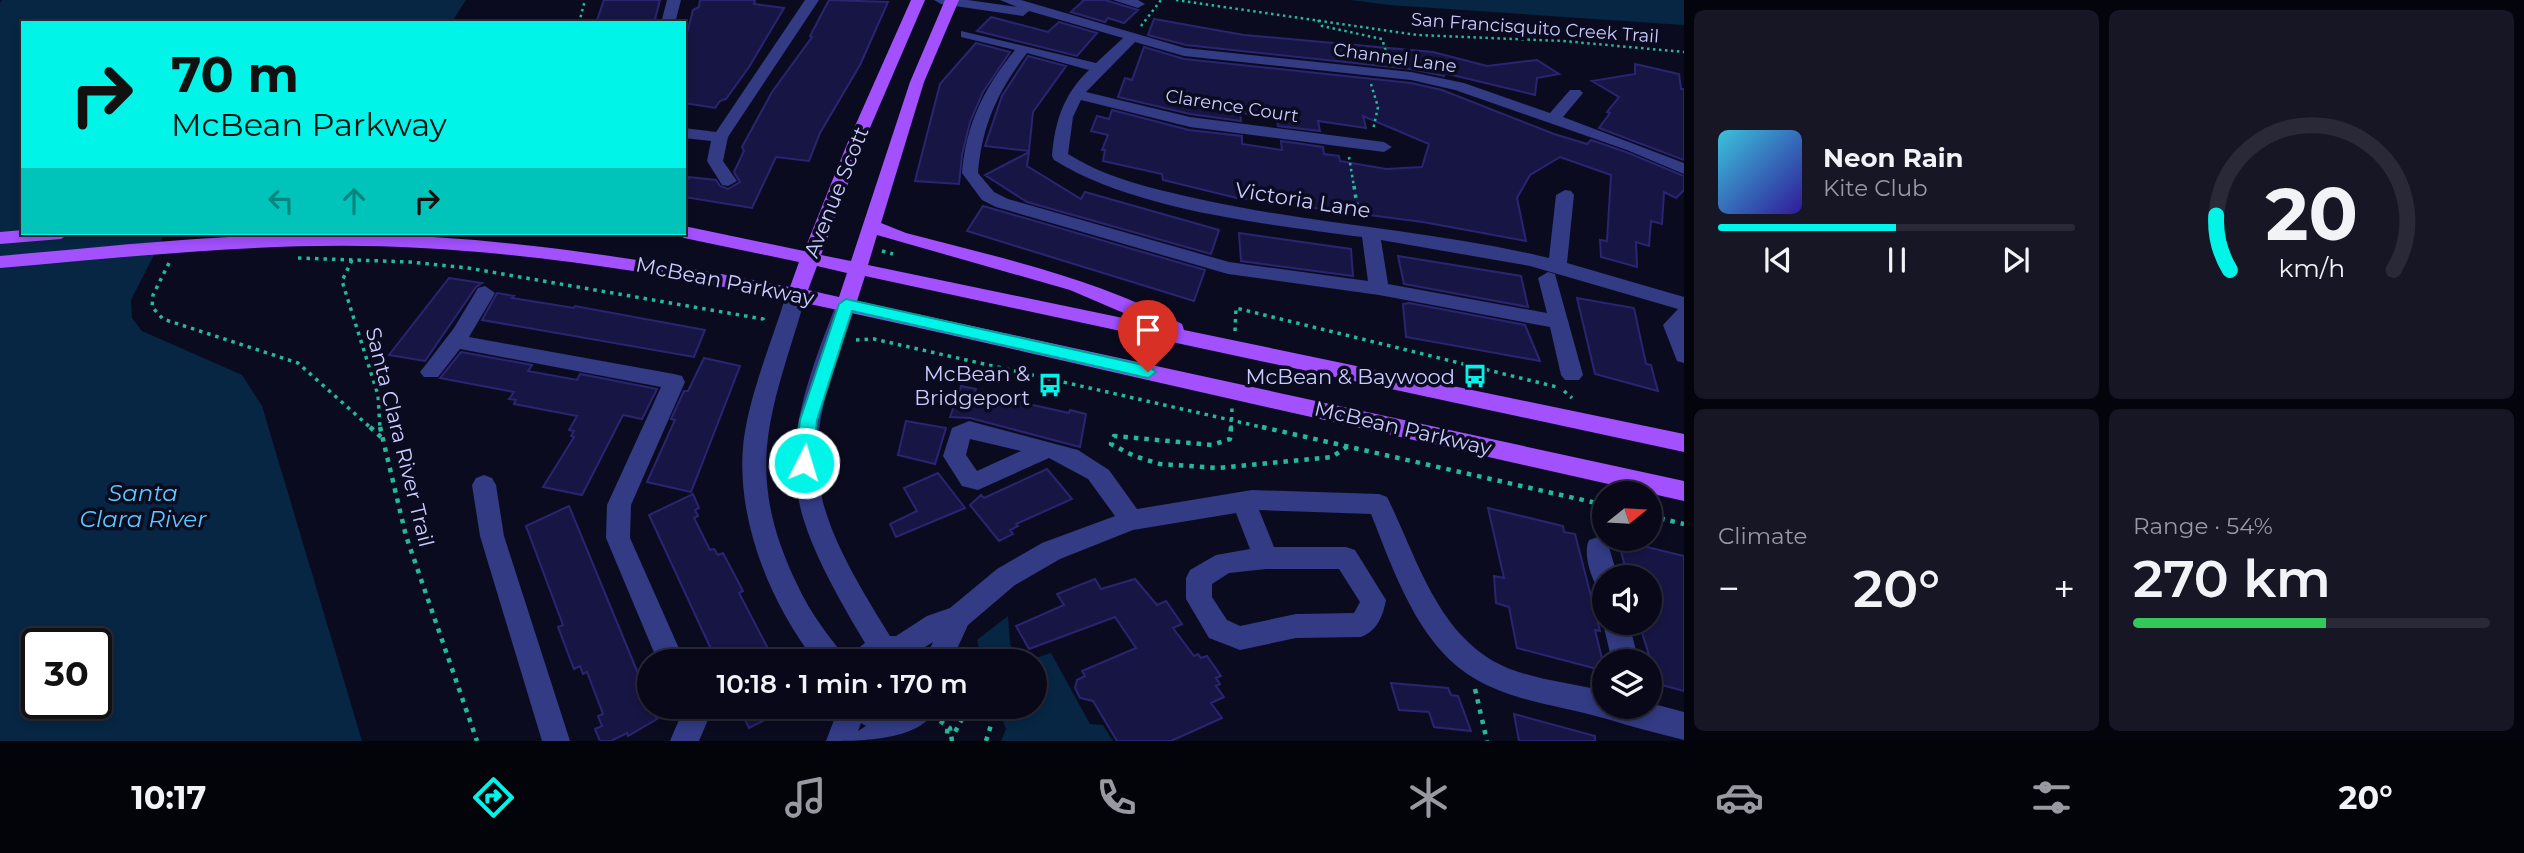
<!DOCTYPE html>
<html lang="en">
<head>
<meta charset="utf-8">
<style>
  body { margin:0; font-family:Montserrat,sans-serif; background:#161625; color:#f1f3f6; height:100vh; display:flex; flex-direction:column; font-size:26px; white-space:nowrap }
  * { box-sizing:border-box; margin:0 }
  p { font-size:23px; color:#989aa2 }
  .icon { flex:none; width:38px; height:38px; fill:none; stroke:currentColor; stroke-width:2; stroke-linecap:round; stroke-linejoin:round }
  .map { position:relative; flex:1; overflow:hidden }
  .sheet { display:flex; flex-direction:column; gap:10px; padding:10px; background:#04040d; width:840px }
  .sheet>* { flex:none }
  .hud { position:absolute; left:21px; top:21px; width:665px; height:214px; border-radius:0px; box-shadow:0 4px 10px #0003,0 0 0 2px #292937; background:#00f5e8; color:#111; overflow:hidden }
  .needle { width:46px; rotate:72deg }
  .buttons { position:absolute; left:1592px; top:481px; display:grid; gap:14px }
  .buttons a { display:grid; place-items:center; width:70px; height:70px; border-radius:50%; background:#080818; box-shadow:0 4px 10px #0003,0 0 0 2px #292937; font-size:35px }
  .speed { position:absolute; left:21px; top:628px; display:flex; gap:14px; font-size:35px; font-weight:700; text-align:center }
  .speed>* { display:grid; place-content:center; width:91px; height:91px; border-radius:50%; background:#080818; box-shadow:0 4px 10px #0003,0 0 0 2px #292937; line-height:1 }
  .speed .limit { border:4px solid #111; border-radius:10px; background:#fff; color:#111 }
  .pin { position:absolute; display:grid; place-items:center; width:60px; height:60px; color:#fff; margin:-72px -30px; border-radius:50% 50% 50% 0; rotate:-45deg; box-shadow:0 0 7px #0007 }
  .pin .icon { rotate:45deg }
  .me { position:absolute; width:77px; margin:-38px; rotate:5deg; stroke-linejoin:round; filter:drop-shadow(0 0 5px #0008) }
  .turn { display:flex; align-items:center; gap:24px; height:147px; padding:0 35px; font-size:32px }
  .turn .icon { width:91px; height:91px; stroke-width:2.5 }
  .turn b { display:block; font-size:49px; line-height:60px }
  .lanes { display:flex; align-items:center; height:66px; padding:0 35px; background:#0003; justify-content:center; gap:35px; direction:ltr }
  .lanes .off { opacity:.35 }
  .big { font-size:52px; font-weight:600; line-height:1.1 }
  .sheet .widget { flex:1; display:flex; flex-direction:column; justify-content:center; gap:10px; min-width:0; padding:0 24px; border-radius:10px; background:#161625 }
  .sheet .dial { align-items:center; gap:0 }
  .dial svg { height:182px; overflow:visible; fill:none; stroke:#292937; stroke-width:7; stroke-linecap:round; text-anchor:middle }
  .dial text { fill:#f1f3f6; stroke:none }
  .song { display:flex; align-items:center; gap:21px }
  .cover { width:84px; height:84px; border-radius:10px; background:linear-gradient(135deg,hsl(190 70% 55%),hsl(250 70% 35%)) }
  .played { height:7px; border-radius:4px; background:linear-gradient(90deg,#00f5e8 50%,#292937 50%) }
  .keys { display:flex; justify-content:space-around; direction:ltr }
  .heat { display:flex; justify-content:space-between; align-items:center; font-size:38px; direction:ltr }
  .charge { height:10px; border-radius:5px; background:linear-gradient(90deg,#34c759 54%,#292937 0) }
  .sheet .tiles { flex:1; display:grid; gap:10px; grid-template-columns:repeat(2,1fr) }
  .trip { position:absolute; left:637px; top:649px; width:410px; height:70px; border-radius:35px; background:#080818; box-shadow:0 4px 10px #0003,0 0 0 2px #292937; font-weight:600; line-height:70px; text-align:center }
  .tab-bar { display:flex; height:112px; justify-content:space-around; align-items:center; background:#03030a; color:#989aa2 }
  .tab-bar .icon { width:49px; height:49px }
  .tab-bar .selected { color:#00f5e8 }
  .tab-bar b { font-size:32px; color:#f1f3f6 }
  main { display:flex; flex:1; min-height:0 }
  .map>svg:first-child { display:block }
  .water { fill:#072643; fill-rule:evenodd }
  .building { fill:#171543; stroke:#292571; stroke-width:2 }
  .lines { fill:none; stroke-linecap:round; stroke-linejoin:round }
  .path-far2 { stroke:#23ba9a; stroke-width:2.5; stroke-dasharray:2.5 3.5; stroke-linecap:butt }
  .path-far1 { stroke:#23ba9a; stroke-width:3.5; stroke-dasharray:3.5 5; stroke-linecap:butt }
  .path { stroke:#23ba9a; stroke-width:4.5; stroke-dasharray:4.5 6; stroke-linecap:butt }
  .minor { fill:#323b84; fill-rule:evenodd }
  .major { fill:#a351ff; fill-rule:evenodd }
  .route { fill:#00f5e8; stroke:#009f97; stroke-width:2 }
  .labels { text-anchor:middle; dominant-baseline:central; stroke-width:7; stroke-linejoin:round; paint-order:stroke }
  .far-street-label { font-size:18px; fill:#caccff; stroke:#0b0b20 }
  .street-label { font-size:21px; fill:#caccff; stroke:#0b0b20 }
  .poi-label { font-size:21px; fill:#caccff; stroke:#0b0b20; text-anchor:end }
  .water-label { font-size:23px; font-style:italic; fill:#58ccff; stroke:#0b0b20 }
</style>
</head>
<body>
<main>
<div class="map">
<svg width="1684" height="741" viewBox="0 0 1684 741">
  <rect width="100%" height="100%" fill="#0b0b20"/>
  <path class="water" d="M 2,0 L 466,0 L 451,23 L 23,23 L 23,233 L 165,233 L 131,300 L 132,318 L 142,331 L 242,375 L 262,406 L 362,741 L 0,741 L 0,3 ZM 37,644 L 96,644 L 96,704 L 37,704 Z
    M 1351,0 L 1684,0 L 1684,25 L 1389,5 Z
    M 1008,616 L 1010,644 L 1018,661 L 982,661 L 977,640 Z
    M 1051,653 L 1090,724 L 1103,725 L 1113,741 L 1001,741 L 1006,729 L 998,707 L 1034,707 L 1034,662 L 1027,661 Z"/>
  <path class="building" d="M 604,0 L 660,0 L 654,23 L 596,23 Z
    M 700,0 L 755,0 L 754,4 L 784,8 L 749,67 L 726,99 L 720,101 L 715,108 L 684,103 L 684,45 L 693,10 L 699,7 Z
    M 829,0 L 888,2 L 860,65 L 820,133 L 809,161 L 776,157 L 752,208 L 684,197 L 684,185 L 689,177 L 716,180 L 720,186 L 728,189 L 740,182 L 734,172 L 744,151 L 742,147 L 772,92 L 812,37 L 810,36 Z
    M 1084,0 L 1105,0 L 1138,10 L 1124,23 L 1108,18 L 1105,22 L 1071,12 Z
    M 991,17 L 1048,32 L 1059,22 L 1097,33 L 1077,56 L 977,31 Z
    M 1154,19 L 1244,35 L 1433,52 L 1487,66 L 1537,60 L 1559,74 L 1537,78 L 1535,95 L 1444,73 L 1444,76 L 1411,69 L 1186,45 L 1148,35 Z
    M 976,43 L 1010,52 L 983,92 L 970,122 L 962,155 L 959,184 L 915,181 L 940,84 Z
    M 1144,47 L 1184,59 L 1411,83 L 1442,90 L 1554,134 L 1587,144 L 1591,140 L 1626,152 L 1684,176 L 1684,190 L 1676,198 L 1664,192 L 1662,224 L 1651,221 L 1649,246 L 1636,242 L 1637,267 L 1601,257 L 1600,240 L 1607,241 L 1611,175 L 1560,157 L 1530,175 L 1517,198 L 1526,241 L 1423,222 L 1237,198 L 1163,180 L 1162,174 L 1103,161 L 1105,150 L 1102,150 L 1108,135 L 1091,131 L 1097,116 L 1109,119 L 1112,110 L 1189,130 L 1242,136 L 1242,144 L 1282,150 L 1281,141 L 1323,147 L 1324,154 L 1339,156 L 1340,161 L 1386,169 L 1422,167 L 1429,144 L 1363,116 L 1366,128 L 1318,121 L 1320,131 L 1278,126 L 1276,117 L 1240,113 L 1241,121 L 1190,114 L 1118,97 L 1125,78 L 1132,80 Z
    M 1028,56 L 1066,66 L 1033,112 L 1029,151 L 985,146 L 1002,96 Z
    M 1635,64 L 1679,74 L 1681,89 L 1684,89 L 1684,160 L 1599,128 L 1610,113 L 1607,112 L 1619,97 L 1592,81 L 1635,74 Z
    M 1029,152 L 1027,166 L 1081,199 L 1085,192 L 1219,230 L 1211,254 L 1027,202 L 985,175 Z
    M 983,206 L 1205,270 L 1194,301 L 967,231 Z
    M 1239,233 L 1351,249 L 1353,276 L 1241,261 Z
    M 1398,256 L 1521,276 L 1528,307 L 1404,284 Z
    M 449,278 L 482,283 L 476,287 L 425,361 L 389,355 Z
    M 497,293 L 514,296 L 512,298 L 574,308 L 575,306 L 705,330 L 694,357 L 482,320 Z
    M 1577,298 L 1634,308 L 1646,364 L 1651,365 L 1658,391 L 1595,374 Z
    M 1409,303 L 1525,325 L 1540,361 L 1406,337 L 1403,304 Z
    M 461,352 L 532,365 L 528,371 L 577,380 L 580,374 L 657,389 L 642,419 L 623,415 L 582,495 L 543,487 L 574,437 L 571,436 L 574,431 L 569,430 L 577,416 L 514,404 L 516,400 L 509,399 L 514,392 L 440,378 Z
    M 704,358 L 740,366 L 691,492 L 647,482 L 675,420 L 671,419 L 684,391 L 688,391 Z
    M 961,386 L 976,389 L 975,392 L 1069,413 L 1070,410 L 1086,414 L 1080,447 L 970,418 L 950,417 Z
    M 906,421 L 946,428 L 935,464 L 898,455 Z
    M 1047,469 L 1072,499 L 1016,524 L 1018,526 L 1010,530 L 1013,534 L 999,541 L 970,505 L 981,495 L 984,498 Z
    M 938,473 L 965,508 L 896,537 L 890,524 L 917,511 L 904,488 Z
    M 693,494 L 699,508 L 695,510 L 698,516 L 694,518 L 710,550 L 714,549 L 718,555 L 723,553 L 743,591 L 739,593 L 775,662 L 717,662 L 649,515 Z
    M 569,506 L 649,700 L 649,707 L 657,719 L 628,736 L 627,733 L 611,741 L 600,741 L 595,729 L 602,726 L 598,716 L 603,714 L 587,672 L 583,674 L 580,666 L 574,669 L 558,627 L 563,625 L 526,526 Z
    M 1488,508 L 1563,526 L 1564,532 L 1575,534 L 1600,631 L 1595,630 L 1605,671 L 1517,648 L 1509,607 L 1496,603 L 1494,576 L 1504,578 Z
    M 1618,540 L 1684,556 L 1684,691 L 1658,684 L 1639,623 L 1650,623 L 1650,578 L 1628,578 Z
    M 1095,579 L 1101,589 L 1135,579 L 1157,605 L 1166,601 L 1182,624 L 1173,628 L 1194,656 L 1198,654 L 1201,658 L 1207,656 L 1221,676 L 1216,678 L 1220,684 L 1216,686 L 1224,697 L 1211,703 L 1222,718 L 1171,741 L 1117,741 L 1093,701 L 1080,698 L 1075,688 L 1077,680 L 1085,676 L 1082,671 L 1136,648 L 1115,617 L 1029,649 L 1016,626 L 1064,605 L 1057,594 Z
    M 1391,683 L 1448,688 L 1451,695 L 1458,696 L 1471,731 L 1434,727 L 1429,712 L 1399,710 Z
    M 739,707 L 791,707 L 749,728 Z
    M 1514,714 L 1595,736 L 1595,741 L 1519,741 Z"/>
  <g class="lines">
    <path class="path-far2" d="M 1176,0 L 1417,35 L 1563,41 L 1684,52
      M 1318,20 L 1322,26 L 1382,39 L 1389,61
      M 579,23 L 585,0
      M 1141,26 L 1161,0
      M 1371,84 L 1378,107 L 1373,130
      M 1349,157 L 1354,187"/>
    <path class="path-far1" d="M 1354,186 L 1359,218
      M 882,251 L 893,254
      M 298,258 L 410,262 L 468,268 L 763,319 L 766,324
      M 352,260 L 342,281 L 378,395 L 380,429
      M 169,263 L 153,295 L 152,307 L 163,319 L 298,363 L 372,429
      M 1235,331 L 1236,308 L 1557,387
      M 856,340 L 874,339 L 1270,429
      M 1564,391 L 1572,398
      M 1231,429 L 1232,408"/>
    <path class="path" d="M 370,427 L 381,437
      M 380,427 L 406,536 L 477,741
      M 1231,427 L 1230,439 L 1212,445 L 1114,436 L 1111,444 L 1134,456 L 1160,464 L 1218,468 L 1332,457 L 1348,446
      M 1262,427 L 1605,505
      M 1650,516 L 1684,524
      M 1475,689 L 1487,741
      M 959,712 L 962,719 L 989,716
      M 940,721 L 950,728 L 952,741
      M 945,731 L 955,732 L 962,719 L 956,720 L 946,712
      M 986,741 L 991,725 L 988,707"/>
    <path class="minor" d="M 667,0 L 681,0 L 675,23 L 661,23 Z
      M 805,0 L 819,0 L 728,137 L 723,161 L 737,181 L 728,186 L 722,185 L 707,161 L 711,141 L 684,138 L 684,128 L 716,132 Z
      M 934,0 L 968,0 L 1017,7 L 1000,0 L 1021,0 L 1185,48 L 1411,72 L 1464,83 L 1550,113 L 1570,90 L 1580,90 L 1583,93 L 1563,117 L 1684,163 L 1684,174 L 1627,150 L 1455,90 L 1411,80 L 1184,56 L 1135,42 L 1086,92 L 1190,117 L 1384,142 L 1392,147 L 1384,152 L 1190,127 L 1081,100 L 1073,117 L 1068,154 C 1111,181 1160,190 1208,201 C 1321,225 1436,231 1549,258 L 1556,195 L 1565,190 L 1571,191 L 1574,195 L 1567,263 L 1684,297 L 1684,363 L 1677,361 L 1663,325 L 1678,309 L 1530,266 L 1381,240 L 1388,284 L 1547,313 L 1538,278 L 1548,272 L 1555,274 L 1583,375 L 1579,380 L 1565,380 L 1561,375 L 1550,327 L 1379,295 L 1228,274 L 996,207 L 982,200 L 962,173 C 966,124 984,88 1015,50 L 961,37 L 961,31 L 1096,63 L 1123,38 L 1029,11 L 1023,16 L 941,4 ZM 1027,53 L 1089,70 C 1064,94 1055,120 1052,156 L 1054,160 C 1136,211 1267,224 1362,237 L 1368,281 L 1229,262 L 1008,199 L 994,192 L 978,173 C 982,125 998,91 1027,53 Z
      M 1113,0 L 1138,0 L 1145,4 L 1138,8 Z
      M 485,286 L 495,293 L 469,337 L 674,374 L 682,376 L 685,382 L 631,505 L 630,538 L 685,662 L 658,662 L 606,538 L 607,505 L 661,387 L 460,349 L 438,377 L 424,377 L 420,372 L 424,367 L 454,328 L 478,288 Z
      M 796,288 L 806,295 C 774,407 741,465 795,580 C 803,598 813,615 825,631 C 832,641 841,650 846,662 L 816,662 C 769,602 734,515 744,438 C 751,389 772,342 786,295 Z
      M 846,298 L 856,305 C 797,460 803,496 890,636 L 896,636 L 927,616 L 950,608 L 997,569 L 1042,543 L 1115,516 L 1088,479 L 1049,458 L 978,490 L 962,486 L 943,456 L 952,428 L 969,421 L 1078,450 L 1109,470 L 1137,509 L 1252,490 L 1379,494 L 1387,497 C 1418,559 1438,640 1510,669 C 1540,680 1573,684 1605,691 L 1605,707 L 1650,707 L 1650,703 L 1684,712 L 1684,740 C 1658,733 1632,727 1607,719 C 1550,702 1489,701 1445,655 C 1409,617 1390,562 1371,514 L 1259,510 L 1274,547 L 1346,547 L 1355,550 L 1386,600 C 1383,616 1377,631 1361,637 L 1296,638 L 1240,650 L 1209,638 L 1186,599 L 1186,578 L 1190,570 L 1216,555 L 1250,549 L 1236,513 L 1133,530 L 1060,559 L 1015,585 L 968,625 L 951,662 L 849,662 L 852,653 L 865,643 C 780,500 774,461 836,305 ZM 970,439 L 1021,451 L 977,471 L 966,455 ZM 1266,569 L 1339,569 L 1360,602 L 1354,613 L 1296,614 L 1240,626 L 1227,620 L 1212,597 L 1212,584 L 1229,573 ZM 933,642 L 929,651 L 925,647 Z
      M 484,475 L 492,478 L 496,485 L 504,536 L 570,741 L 542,741 L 480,536 L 472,485 L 476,478 Z
      M 1598,537 L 1607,540 L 1618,578 L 1605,578 L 1605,589 L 1596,586 C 1590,573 1583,553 1589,540 Z
      M 1605,619 L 1605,623 L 1629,623 L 1639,662 L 1612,662 L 1603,623 Z
      M 678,707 L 707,707 L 710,715 L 699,741 L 670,741 L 681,715 Z
      M 839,707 L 938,707 C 921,741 862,741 826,741 ZM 861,723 L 866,726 L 858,731 Z"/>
    <path class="major" d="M 911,0 L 925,0 L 863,144 L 821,255 L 851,261 L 910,82 L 945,0 L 959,0 L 924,82 L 881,223 L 906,233 C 1001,258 1095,278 1182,324 L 1184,330 L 1684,434 L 1684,452 L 865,276 L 857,301 L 1684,481 L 1684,501 C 1463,451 1242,402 1021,351 C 823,306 625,259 421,248 C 280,240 140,256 0,268 L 0,256 C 123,245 246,231 370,234 C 512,238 651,260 790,287 L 799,262 L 684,238 L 675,233 L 684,233 L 684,226 L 804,251 L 847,144 ZM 877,235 L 1070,290 L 1147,323 L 868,265 ZM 817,266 L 847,273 L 839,297 L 808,290 Z
      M 23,230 L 23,233 L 70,233 L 61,239 L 0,244 L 0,232 Z"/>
  </g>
  <path class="route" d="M 846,299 L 1148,366 L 1156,372 L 1148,378 L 852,311 L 817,420 L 813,463 L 804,470 L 795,463 L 800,420 L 839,304 Z"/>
  <defs>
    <g id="bus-bare" transform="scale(1.89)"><path d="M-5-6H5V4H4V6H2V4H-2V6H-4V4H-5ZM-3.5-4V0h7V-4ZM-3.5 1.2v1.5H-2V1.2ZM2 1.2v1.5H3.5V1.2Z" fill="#00f5e8" stroke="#0b0b20" stroke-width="2.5" paint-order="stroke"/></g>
  </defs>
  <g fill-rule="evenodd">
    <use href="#bus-bare" x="1475" y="376"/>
    <use href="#bus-bare" x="1050" y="385"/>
  </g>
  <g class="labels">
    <g class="far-street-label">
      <text transform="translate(1535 28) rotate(4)">San Francisquito Creek Trail</text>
      <text transform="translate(1395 58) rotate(8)">Channel Lane</text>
      <text transform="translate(1232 106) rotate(9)">Clarence Court</text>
    </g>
    <g class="street-label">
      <text transform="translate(836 192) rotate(-68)">Avenue Scott</text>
      <text transform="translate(1303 200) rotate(9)">Victoria Lane</text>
      <text transform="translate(725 281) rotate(11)">McBean Parkway</text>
      <text transform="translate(1403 428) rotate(13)">McBean Parkway</text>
      <text transform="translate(400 437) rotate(76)">Santa Clara River Trail</text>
    </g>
    <g class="poi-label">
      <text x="1030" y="373">McBean &amp;<tspan x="1030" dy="24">Bridgeport</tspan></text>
      <text x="1455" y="376">McBean &amp; Baywood</text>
    </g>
    <g class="water-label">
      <text x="143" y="493">Santa<tspan x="143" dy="26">Clara River</tspan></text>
    </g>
  </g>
</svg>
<div class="buttons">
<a><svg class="needle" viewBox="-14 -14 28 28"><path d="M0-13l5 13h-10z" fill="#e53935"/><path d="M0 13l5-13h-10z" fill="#989aa2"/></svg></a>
<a><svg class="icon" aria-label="sound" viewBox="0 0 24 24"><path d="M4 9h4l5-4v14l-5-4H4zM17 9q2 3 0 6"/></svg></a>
<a><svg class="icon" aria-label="layers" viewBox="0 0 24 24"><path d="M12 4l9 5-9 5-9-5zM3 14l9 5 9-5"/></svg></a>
</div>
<div class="speed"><div class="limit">30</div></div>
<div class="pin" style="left:1148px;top:372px;background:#d93025"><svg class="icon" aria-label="arrive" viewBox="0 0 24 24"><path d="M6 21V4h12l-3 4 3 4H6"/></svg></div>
<svg class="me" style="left:804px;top:463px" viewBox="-20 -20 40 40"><circle r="17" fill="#00f5e8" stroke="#fff" stroke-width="3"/><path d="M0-11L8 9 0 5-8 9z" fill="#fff"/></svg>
<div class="trip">10:18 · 1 min · 170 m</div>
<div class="hud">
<div class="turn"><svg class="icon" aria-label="right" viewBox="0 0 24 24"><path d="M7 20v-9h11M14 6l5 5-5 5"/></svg><div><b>70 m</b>McBean Parkway</div></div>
<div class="lanes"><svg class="icon off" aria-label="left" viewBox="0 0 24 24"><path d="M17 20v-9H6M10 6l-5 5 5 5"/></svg><svg class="icon off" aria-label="ahead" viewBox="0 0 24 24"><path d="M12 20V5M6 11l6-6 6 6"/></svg><svg class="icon" aria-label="right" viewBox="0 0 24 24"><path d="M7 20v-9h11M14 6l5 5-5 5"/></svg></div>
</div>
</div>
<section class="sheet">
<div class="tiles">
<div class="widget">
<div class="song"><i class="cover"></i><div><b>Neon Rain</b><p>Kite Club</p></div></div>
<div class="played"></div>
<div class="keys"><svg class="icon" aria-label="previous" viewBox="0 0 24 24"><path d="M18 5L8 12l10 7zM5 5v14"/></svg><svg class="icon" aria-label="pause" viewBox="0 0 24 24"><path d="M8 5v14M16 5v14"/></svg><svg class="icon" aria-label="next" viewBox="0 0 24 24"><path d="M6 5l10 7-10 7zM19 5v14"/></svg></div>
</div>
<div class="widget dial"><svg viewBox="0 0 100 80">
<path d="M14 69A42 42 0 1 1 86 69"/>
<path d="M14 69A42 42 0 0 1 8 45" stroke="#00f5e8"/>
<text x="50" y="56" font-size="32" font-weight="700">20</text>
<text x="50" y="72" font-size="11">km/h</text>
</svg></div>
<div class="widget"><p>Climate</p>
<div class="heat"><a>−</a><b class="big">20°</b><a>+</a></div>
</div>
<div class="widget"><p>Range · 54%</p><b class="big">270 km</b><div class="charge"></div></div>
</div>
</section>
</main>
<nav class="tab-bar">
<b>10:17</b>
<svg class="icon selected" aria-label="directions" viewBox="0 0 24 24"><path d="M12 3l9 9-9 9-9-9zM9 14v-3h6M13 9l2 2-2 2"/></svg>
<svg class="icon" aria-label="music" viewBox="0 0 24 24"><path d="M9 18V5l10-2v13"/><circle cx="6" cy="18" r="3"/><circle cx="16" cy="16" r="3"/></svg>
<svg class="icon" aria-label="phone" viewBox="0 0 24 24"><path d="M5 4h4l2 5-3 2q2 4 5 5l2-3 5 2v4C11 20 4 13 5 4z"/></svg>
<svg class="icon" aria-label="climate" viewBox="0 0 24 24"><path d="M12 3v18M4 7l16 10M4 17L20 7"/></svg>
<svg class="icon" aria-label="car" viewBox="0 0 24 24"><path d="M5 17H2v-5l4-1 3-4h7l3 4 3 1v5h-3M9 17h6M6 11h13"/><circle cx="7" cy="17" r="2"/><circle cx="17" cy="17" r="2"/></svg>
<svg class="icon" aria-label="filters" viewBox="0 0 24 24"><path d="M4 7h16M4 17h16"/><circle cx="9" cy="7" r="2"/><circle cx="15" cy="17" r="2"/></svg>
<b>20°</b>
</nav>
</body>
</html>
